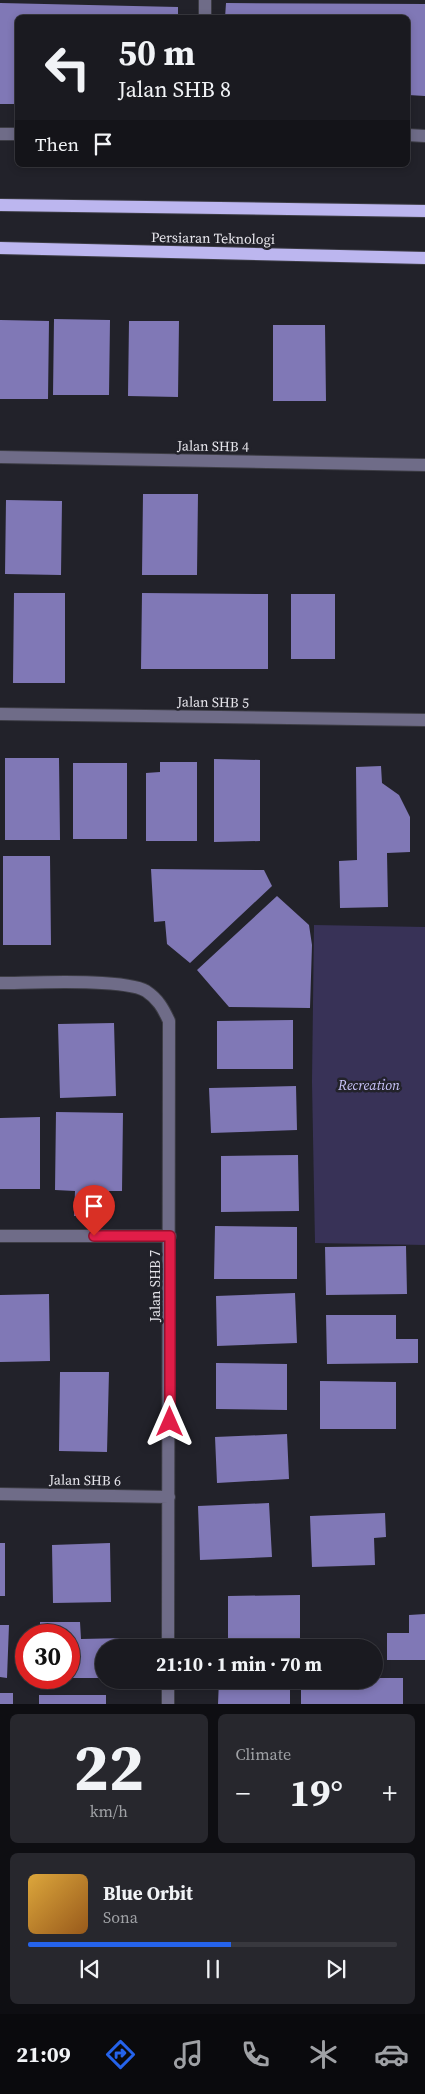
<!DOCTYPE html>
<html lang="en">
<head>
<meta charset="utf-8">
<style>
  body { margin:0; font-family:"Source Serif 4",serif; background:#27272d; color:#f1f3f6; height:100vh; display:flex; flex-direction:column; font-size:19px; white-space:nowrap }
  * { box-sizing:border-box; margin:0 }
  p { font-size:16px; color:#9fa1a5 }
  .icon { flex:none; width:28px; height:28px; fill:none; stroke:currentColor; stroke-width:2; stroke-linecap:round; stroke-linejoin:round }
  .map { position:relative; height:1704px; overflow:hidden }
  .drawer { display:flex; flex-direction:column; gap:10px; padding:10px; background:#0e0e12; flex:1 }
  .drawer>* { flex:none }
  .guide { position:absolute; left:15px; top:15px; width:395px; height:152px; border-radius:8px; box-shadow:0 2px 8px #0003,0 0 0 1px #38383e; background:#1a1a20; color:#f1f3f6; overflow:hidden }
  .speed { position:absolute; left:15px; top:1624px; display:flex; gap:10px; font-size:25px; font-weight:700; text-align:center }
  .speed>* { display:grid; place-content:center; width:65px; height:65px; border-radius:50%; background:#1a1a20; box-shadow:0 2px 8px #0003,0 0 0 1px #38383e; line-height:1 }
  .speed .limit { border:8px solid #d22; background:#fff; color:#111 }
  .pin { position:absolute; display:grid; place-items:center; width:42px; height:42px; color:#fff; margin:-51px -21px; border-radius:50% 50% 50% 0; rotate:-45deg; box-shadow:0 0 5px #0007 }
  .pin .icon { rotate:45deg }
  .me { position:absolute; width:55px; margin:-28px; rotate:0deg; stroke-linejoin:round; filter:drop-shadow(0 0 4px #0008) }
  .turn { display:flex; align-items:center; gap:18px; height:105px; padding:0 20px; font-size:22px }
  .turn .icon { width:65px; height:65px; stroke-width:2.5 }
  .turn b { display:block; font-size:35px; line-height:42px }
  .then { display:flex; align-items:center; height:48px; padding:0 20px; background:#0003; gap:10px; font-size:19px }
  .big { font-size:38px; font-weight:700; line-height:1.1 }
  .drawer .tile { flex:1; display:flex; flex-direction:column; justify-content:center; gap:8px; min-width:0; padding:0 18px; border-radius:8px; background:#27272d }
  .drawer .dial { align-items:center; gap:0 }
  .dial b { font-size:65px; line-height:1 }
  .song { display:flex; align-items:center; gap:15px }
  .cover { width:60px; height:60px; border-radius:8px; background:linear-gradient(135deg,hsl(40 70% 55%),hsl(30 70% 35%)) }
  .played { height:5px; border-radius:2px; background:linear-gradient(90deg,#2563eb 55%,#38383e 55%) }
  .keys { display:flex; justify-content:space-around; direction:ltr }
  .heat { display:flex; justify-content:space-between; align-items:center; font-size:28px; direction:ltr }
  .drawer .tiles { flex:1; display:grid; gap:10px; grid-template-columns:1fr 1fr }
  .tile:last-child { grid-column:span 2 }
  .trip { position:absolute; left:95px; top:1639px; width:288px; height:50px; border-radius:25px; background:#1a1a20; box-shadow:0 2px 8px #0003,0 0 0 1px #38383e; font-weight:700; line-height:50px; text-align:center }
  .menu { display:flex; height:80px; justify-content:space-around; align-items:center; background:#0a0a0d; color:#9fa1a5 }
  .menu .icon { width:35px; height:35px }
  .menu .on { color:#2563eb }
  .menu b { font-size:22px; color:#f1f3f6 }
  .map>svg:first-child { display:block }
  .green { fill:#383257 }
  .building { fill:#8078b6 }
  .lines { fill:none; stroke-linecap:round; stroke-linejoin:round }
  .minor-casing { stroke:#3d3d45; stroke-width:14 }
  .major-casing { stroke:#3d3d45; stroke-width:14 }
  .minor { stroke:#6f6c88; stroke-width:12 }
  .major { stroke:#bcb6ef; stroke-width:12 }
  .route-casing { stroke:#92132f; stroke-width:12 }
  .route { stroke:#e11d48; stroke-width:9 }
  .labels { text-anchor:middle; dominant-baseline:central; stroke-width:5; stroke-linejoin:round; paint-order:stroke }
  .street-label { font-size:14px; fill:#e6e5eb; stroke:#22222a }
  .park-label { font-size:14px; font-style:italic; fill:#cac5fa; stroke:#22222a }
</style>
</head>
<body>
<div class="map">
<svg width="425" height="1704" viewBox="0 0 425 1704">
  <rect width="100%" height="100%" fill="#22222a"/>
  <path class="green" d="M 314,925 L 425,927 L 425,1245 L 315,1243 L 312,1082 Z"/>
  <path class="building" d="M 0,3 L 178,7 L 178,18 L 18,18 L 18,104 L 0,104 Z
    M 226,3 L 425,4 L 425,96 L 408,95 L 408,18 L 225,18 Z
    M 54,319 L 110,320 L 109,395 L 53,395 Z
    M 0,320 L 49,321 L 48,399 L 0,399 Z
    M 129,321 L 179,321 L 178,397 L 128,396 Z
    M 273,325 L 325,325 L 326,401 L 273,401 Z
    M 143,494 L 198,494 L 197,575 L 142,575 Z
    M 6,500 L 62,501 L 61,575 L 5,574 Z
    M 14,593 L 65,593 L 65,683 L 13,683 Z
    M 142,593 L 268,594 L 268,669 L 141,669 Z
    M 291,594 L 335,594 L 335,659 L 291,659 Z
    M 5,758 L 59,758 L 60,840 L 5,840 Z
    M 214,759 L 260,760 L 260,841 L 214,842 Z
    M 160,762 L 197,762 L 197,841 L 146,841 L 146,773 L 160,772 Z
    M 73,763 L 127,763 L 127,839 L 73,839 Z
    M 381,766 L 382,783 L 399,795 L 410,817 L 410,852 L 387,853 L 388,907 L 340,908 L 339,861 L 357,860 L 356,767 Z
    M 3,856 L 50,856 L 51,945 L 3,945 Z
    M 151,869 L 264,870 L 272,886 L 190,963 L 167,944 L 165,921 L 154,922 Z
    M 277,896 L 309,925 L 312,945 L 310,1008 L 229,1007 L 197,970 Z
    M 293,1020 L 293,1069 L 217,1069 L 217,1021 Z
    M 114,1023 L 116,1096 L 60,1098 L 58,1024 Z
    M 296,1086 L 297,1130 L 211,1133 L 209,1088 Z
    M 56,1112 L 123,1113 L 122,1191 L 109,1191 L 108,1217 L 74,1216 L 75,1191 L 55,1190 Z
    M 40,1117 L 40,1189 L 0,1189 L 0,1118 Z
    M 298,1155 L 299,1211 L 221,1212 L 221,1156 Z
    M 215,1226 L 297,1227 L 297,1279 L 214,1279 Z
    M 406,1246 L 407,1294 L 326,1295 L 325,1247 Z
    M 295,1293 L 297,1343 L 217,1346 L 216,1296 Z
    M 49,1294 L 50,1361 L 0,1362 L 0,1295 Z
    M 326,1315 L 396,1315 L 396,1339 L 418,1339 L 418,1363 L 327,1364 Z
    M 216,1363 L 287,1364 L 287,1410 L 216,1409 Z
    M 60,1372 L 109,1372 L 107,1452 L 59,1451 Z
    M 320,1381 L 396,1382 L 396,1429 L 320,1429 Z
    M 287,1434 L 289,1479 L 217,1483 L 215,1437 Z
    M 269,1503 L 272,1557 L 200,1560 L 198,1506 Z
    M 385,1513 L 386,1537 L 374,1538 L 375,1565 L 312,1567 L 310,1516 Z
    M 0,1543 L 5,1543 L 5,1596 L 0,1596 Z
    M 110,1543 L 111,1602 L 53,1603 L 52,1545 Z
    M 300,1595 L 300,1645 L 228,1645 L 228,1596 Z
    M 425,1614 L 425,1660 L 387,1660 L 387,1633 L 409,1633 L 409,1615 Z
    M 40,1622 L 80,1622 L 81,1639 L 126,1638 L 126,1648 L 104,1648 L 104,1678 L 69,1678 L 69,1635 L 40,1635 Z
    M 0,1625 L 9,1625 L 7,1678 L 0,1677 Z
    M 374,1678 L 403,1678 L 403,1704 L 301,1704 L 301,1680 L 374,1680 Z
    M 219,1680 L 290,1680 L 290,1704 L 218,1704 Z
    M 0,1693 L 13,1693 L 13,1704 L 0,1704 Z
    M 39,1695 L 106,1695 L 106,1704 L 39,1704 Z"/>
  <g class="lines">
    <g class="minor-casing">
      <path id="minor" d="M 205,18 L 205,0
        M 0,134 L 18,134
        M 408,135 L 425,136
        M 0,457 L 425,465
        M 0,714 L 425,720
        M 0,983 C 30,983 124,978 146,991 C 158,999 163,1008 169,1021 L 168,1648
        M 0,1236 L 170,1236
        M 0,1494 L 169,1497
        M 168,1704 L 168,1680"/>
    </g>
    <g class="major-casing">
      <path id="major" d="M 0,205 L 425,211
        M 0,248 L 425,258"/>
    </g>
    <use href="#minor" class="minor"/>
    <use href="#major" class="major"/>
  </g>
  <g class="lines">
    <g class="route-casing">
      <path id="route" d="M 94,1236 L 170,1236 L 170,1422"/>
    </g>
    <use href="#route" class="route"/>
  </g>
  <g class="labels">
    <g class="street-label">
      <text transform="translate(213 238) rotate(1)">Persiaran Teknologi</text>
      <text transform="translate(213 446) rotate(1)">Jalan SHB 4</text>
      <text transform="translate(213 702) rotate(1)">Jalan SHB 5</text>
      <text transform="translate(155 1286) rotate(-90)">Jalan SHB 7</text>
      <text transform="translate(85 1480) rotate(1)">Jalan SHB 6</text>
    </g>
    <g class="park-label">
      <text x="369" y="1085">Recreation</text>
    </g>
  </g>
</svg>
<div class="speed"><div class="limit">30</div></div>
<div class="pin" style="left:94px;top:1236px;background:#d93025"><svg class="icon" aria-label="arrive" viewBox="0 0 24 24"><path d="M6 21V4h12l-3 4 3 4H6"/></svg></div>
<svg class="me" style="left:170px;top:1422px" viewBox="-20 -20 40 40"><path d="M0-17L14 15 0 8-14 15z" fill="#e11d48" stroke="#fff" stroke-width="4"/></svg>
<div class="trip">21:10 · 1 min · 70 m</div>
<div class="guide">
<div class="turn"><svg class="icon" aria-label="left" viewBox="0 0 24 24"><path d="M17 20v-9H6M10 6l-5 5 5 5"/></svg><div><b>50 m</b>Jalan SHB 8</div></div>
<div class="then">Then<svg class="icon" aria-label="arrive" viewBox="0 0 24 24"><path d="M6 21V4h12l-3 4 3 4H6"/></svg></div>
</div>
</div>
<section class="drawer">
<div class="tiles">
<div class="tile dial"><b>22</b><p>km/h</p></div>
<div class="tile"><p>Climate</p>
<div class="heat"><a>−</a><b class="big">19°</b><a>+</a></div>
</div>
<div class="tile">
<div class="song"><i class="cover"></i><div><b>Blue Orbit</b><p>Sona</p></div></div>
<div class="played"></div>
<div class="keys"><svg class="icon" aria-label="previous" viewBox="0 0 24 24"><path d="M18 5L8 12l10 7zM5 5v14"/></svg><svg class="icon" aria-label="pause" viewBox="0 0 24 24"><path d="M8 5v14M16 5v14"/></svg><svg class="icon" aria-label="next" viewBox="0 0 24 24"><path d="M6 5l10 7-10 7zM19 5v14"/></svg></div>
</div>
</div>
</section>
<nav class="menu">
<b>21:09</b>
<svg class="icon on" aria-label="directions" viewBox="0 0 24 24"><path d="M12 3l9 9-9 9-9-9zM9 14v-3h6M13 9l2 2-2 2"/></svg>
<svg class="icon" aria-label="music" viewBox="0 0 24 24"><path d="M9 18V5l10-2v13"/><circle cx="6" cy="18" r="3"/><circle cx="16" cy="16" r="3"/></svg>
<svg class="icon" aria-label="phone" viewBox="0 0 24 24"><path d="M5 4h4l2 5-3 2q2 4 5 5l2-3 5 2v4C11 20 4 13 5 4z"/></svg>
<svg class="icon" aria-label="climate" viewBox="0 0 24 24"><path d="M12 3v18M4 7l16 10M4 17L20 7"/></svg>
<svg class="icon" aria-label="car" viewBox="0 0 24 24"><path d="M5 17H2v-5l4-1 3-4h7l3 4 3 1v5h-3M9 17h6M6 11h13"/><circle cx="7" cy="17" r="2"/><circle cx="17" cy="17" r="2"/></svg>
</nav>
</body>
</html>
